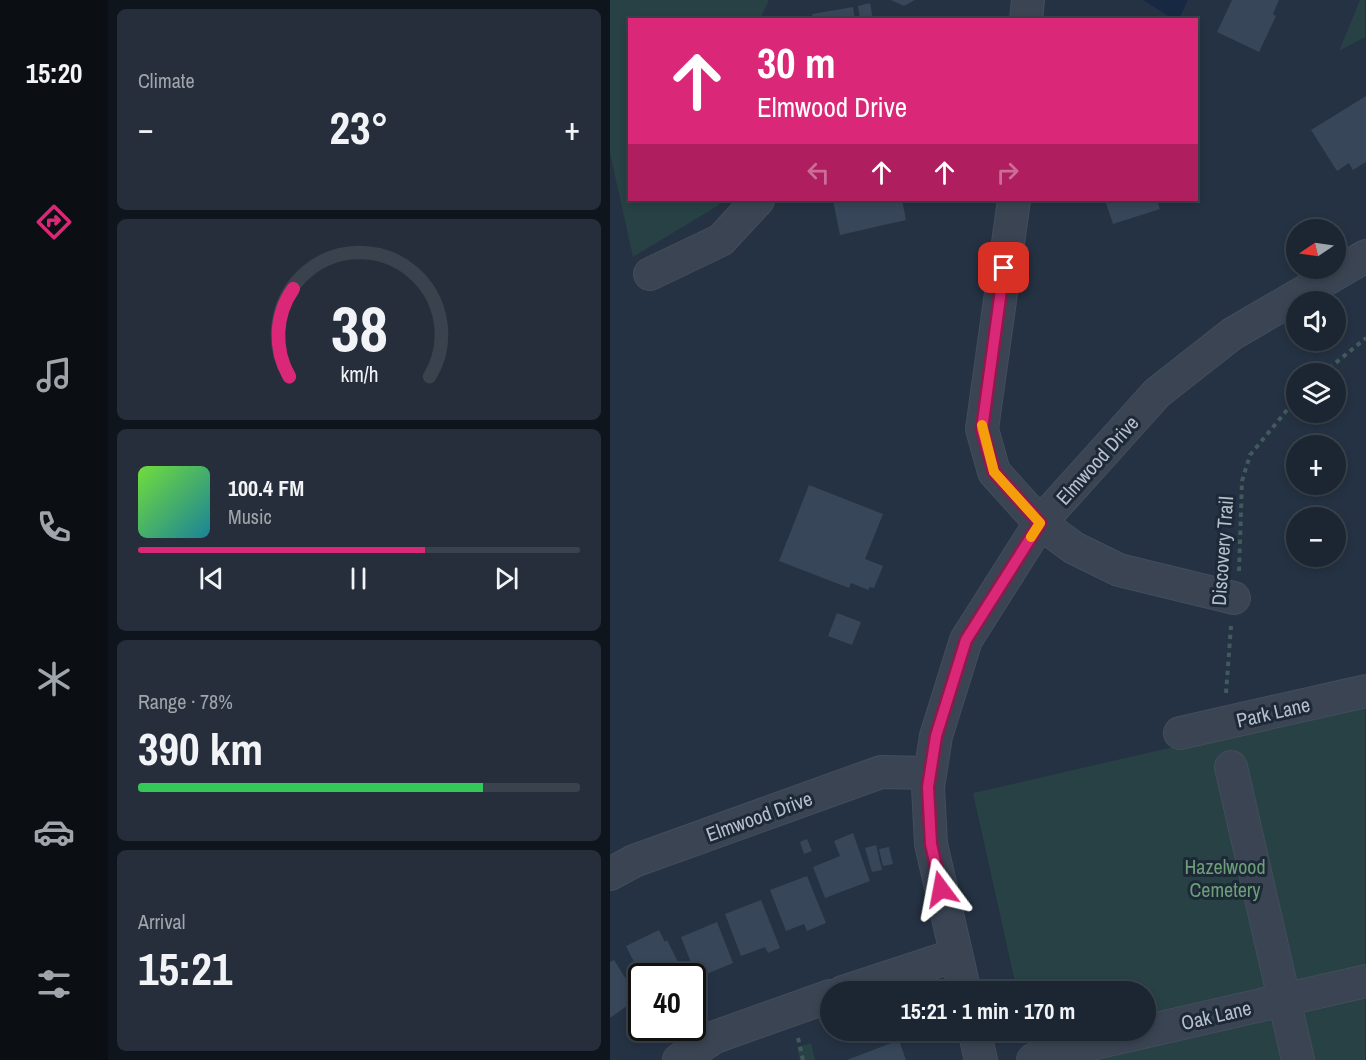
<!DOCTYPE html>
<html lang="en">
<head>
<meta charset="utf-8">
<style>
  body { margin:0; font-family:"Archivo Narrow",sans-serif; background:#252e3a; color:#f1f3f6; height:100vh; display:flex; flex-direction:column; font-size:22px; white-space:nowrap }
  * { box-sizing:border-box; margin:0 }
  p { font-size:20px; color:#a0a5ac }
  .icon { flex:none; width:33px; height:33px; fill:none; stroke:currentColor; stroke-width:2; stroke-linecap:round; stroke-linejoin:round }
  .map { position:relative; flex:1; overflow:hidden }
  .panel { display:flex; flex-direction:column; gap:9px; padding:9px; background:#0f151c; width:502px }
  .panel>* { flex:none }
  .hud { position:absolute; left:18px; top:18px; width:570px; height:183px; border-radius:0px; box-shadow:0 3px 9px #0003,0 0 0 2px #3a434d; background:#db2777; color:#fff; overflow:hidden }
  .needle { width:39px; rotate:257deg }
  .tools { position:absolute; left:676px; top:219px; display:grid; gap:12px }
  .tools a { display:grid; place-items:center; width:60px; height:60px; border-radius:50%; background:#1c2632; box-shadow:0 3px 9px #0003,0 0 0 2px #3a434d; font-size:30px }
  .speed { position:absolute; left:18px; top:963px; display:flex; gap:12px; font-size:30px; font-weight:700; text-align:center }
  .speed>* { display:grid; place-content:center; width:78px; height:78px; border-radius:50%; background:#1c2632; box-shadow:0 3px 9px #0003,0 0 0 2px #3a434d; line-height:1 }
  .speed .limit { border:3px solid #111; border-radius:9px; background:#fff; color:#111 }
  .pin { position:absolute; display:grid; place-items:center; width:51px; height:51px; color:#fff; margin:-26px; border-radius:12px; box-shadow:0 3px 9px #0006 }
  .me { position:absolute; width:66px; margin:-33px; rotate:347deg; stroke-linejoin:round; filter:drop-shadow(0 0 4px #0008) }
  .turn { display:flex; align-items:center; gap:21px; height:126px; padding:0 30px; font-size:27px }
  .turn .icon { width:78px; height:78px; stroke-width:2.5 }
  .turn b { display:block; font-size:42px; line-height:51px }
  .lanes { display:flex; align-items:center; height:57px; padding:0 30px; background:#0003; justify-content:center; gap:30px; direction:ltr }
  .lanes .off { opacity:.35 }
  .big { font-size:45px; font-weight:700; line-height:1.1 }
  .panel .tile { flex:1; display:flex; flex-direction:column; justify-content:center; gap:9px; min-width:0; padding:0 21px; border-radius:9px; background:#252e3a }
  .panel .dial { align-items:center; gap:0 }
  .dial svg { height:156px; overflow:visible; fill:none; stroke:#3a434d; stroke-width:7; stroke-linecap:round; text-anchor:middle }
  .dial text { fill:#f1f3f6; stroke:none }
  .song { display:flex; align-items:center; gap:18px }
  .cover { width:72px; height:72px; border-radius:9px; background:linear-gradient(135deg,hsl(100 70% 55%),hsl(190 70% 35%)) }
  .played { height:6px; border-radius:3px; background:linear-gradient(90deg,#db2777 65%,#3a434d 65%) }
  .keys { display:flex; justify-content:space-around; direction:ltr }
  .heat { display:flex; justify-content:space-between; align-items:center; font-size:33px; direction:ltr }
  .charge { height:9px; border-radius:4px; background:linear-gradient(90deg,#34c759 78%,#3a434d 0) }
  .trip { position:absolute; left:210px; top:981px; width:336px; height:60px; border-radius:30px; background:#1c2632; box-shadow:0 3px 9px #0003,0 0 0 2px #3a434d; font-weight:700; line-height:60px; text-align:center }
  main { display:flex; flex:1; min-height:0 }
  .menu { display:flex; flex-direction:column; width:108px; justify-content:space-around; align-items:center; background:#0b0f14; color:#a0a5ac }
  .menu .icon { width:42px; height:42px }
  .menu .active { color:#db2777 }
  .menu b { font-size:27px; color:#f1f3f6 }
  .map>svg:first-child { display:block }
  .green { fill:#274144 }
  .water { fill:#172942 }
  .building { fill:#374659 }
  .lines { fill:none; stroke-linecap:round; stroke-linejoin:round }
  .minor-casing { stroke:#434d5c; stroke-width:34 }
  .path { stroke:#415a5c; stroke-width:4; stroke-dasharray:4.5 4.5; stroke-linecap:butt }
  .minor { stroke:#3a4453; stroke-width:32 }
  .route-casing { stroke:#8e194d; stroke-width:15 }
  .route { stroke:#db2777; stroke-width:10 }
  .slow { stroke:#f59e0b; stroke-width:10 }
  .labels { text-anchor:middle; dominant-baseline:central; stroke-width:6; stroke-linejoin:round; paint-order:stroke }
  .street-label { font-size:20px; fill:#b7bfcc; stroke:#1e2938 }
  .park-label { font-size:20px; fill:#6d9e78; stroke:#1e2938 }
</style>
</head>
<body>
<main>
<nav class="menu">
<b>15:20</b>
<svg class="icon active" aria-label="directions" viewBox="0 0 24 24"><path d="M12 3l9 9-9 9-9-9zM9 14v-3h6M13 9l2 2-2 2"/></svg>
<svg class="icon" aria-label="music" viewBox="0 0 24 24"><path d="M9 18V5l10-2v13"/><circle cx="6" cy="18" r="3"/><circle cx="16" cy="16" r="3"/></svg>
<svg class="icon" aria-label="phone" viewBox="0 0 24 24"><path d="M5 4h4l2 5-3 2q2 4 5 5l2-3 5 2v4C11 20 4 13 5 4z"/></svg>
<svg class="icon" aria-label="climate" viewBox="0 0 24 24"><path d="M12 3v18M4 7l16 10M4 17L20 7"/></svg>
<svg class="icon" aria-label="car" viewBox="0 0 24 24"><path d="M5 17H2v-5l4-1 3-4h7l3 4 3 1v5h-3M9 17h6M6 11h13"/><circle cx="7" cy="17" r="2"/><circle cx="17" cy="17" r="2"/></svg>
<svg class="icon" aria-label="filters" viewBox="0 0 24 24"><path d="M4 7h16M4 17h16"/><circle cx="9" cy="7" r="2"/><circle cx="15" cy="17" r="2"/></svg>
</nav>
<section class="panel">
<div class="tile"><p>Climate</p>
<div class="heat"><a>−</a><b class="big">23°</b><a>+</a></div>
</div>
<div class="tile dial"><svg viewBox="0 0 100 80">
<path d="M14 69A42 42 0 1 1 86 69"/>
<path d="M14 69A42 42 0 0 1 16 24" stroke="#db2777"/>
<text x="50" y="56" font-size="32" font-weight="700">38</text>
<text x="50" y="72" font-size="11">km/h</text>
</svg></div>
<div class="tile">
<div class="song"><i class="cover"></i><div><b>100.4 FM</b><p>Music</p></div></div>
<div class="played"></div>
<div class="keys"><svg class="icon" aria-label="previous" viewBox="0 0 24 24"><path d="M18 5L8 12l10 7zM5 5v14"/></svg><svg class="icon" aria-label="pause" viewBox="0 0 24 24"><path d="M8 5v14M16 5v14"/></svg><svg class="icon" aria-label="next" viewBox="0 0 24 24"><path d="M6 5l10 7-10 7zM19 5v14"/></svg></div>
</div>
<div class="tile"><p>Range · 78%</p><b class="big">390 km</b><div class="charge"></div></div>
<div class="tile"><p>Arrival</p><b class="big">15:21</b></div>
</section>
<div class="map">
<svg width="756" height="1060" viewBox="0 0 756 1060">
  <rect width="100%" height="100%" fill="#253243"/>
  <path class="green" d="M 0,0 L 159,0 L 150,19 L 20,20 L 20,200 L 110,200 L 109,205 L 23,257 L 0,153 Z
    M 750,0 L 755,0 L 755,37 L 729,51 Z
    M 755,703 L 755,1060 L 422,1060 L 415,1031 L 536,1030 L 536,992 L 407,991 L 363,793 Z
    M 201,1043 L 205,1060 L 190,1060 L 187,1047 Z"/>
  <path class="water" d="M 533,0 L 578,0 L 569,19 L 563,19 Z"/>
  <path class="building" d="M 281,0 L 305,0 L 294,6 Z
    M 622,0 L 669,0 L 663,14 L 666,16 L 649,52 L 607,32 Z
    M 260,3 L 263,19 L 250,20 L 248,6 Z
    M 243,7 L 245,20 L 203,20 L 202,14 Z
    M 756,96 L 756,162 L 743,170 L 739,163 L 727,171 L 701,130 Z
    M 223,200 L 292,200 L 296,220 L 230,235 Z
    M 495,200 L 547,200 L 550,209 L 503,224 Z
    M 199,485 L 273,514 L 255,559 L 273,566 L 264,588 L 260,587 L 258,590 L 241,583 L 239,588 L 169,561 Z
    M 227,613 L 251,622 L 242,645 L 218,636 Z
    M 243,833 L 260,881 L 215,898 L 203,867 L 230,856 L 224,841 Z
    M 197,839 L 202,851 L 194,854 L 190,842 Z
    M 266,845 L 272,870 L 262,872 L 255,848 Z
    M 279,847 L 283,864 L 273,866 L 269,849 Z
    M 197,876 L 216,923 L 197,931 L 194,924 L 176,931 L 160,890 Z
    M 151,900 L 170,948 L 158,953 L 155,947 L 131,956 L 115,914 Z
    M 107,922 L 123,963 L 87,978 L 71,937 Z
    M 49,930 L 55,942 L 57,940 L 75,976 L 31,976 L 16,946 Z
    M 4,960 L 28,998 L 0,1018 L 0,962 Z
    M 289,1040 L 296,1060 L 237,1060 Z"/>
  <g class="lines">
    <g class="minor-casing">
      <path id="minor" d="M 416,20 L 418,0
        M 404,200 L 372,429 L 384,472 L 430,523 L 464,548 L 509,570 L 624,598
        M 40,274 L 111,240 L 148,200
        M 570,733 L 756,691
        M 621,767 L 688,1060
        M 0,874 L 24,861 L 271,772 L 320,773
        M 233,992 L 346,955
        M 355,992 L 321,844 L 318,787 L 326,736 L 356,640 L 430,523 L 547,393 L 622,334 L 756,256
        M 364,1030 L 371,1060
        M 69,1060 L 105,1037 L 220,996
        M 423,1060 L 437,1054 L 756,981"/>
    </g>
    <path class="path" d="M 712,374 L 756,338
      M 629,571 L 632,481 L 640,455 L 687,398
      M 616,693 L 621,626
      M 188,1038 L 193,1060"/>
    <use href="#minor" class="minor"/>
  </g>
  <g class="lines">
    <g class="route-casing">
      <path id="route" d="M 331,889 L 321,844 L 318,787 L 326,736 L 356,640 L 430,523 L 384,472 L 372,429 L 394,268"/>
    </g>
    <use href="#route" class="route"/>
    <path class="slow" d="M 372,425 L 384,472 L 430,523 L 421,537"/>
  </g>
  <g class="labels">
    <g class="street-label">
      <text transform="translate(487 460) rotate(-48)">Elmwood Drive</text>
      <text transform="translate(612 551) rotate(-86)">Discovery Trail</text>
      <text transform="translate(663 712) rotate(-13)">Park Lane</text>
      <text transform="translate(149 816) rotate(-20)">Elmwood Drive</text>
      <text transform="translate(606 1015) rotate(-13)">Oak Lane</text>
    </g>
    <g class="park-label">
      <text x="615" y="866">Hazelwood<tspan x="615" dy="23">Cemetery</tspan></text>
    </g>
  </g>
</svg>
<div class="tools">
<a><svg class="needle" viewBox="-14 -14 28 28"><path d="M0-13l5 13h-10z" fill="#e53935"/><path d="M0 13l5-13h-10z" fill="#a0a5ac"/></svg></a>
<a><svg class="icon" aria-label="sound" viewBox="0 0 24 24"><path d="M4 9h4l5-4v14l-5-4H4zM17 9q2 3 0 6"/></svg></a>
<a><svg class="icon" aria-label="layers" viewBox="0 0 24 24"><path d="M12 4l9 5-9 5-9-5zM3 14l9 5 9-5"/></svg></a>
<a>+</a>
<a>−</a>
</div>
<div class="speed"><div class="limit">40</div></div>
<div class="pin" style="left:394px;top:268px;background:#d93025"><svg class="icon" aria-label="arrive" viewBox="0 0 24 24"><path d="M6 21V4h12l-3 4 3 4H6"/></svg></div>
<svg class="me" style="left:331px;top:889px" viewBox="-20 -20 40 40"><path d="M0-17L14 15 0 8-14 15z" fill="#db2777" stroke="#fff" stroke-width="4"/></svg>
<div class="trip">15:21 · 1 min · 170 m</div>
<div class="hud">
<div class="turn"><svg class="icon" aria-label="ahead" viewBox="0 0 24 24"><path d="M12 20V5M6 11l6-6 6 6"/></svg><div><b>30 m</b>Elmwood Drive</div></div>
<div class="lanes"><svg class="icon off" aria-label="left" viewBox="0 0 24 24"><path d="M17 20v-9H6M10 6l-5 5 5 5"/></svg><svg class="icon" aria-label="ahead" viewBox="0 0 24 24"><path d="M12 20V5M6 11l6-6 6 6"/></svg><svg class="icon" aria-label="ahead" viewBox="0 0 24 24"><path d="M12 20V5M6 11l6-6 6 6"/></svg><svg class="icon off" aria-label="right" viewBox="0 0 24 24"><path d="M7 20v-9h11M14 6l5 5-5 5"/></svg></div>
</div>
</div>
</main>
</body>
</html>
